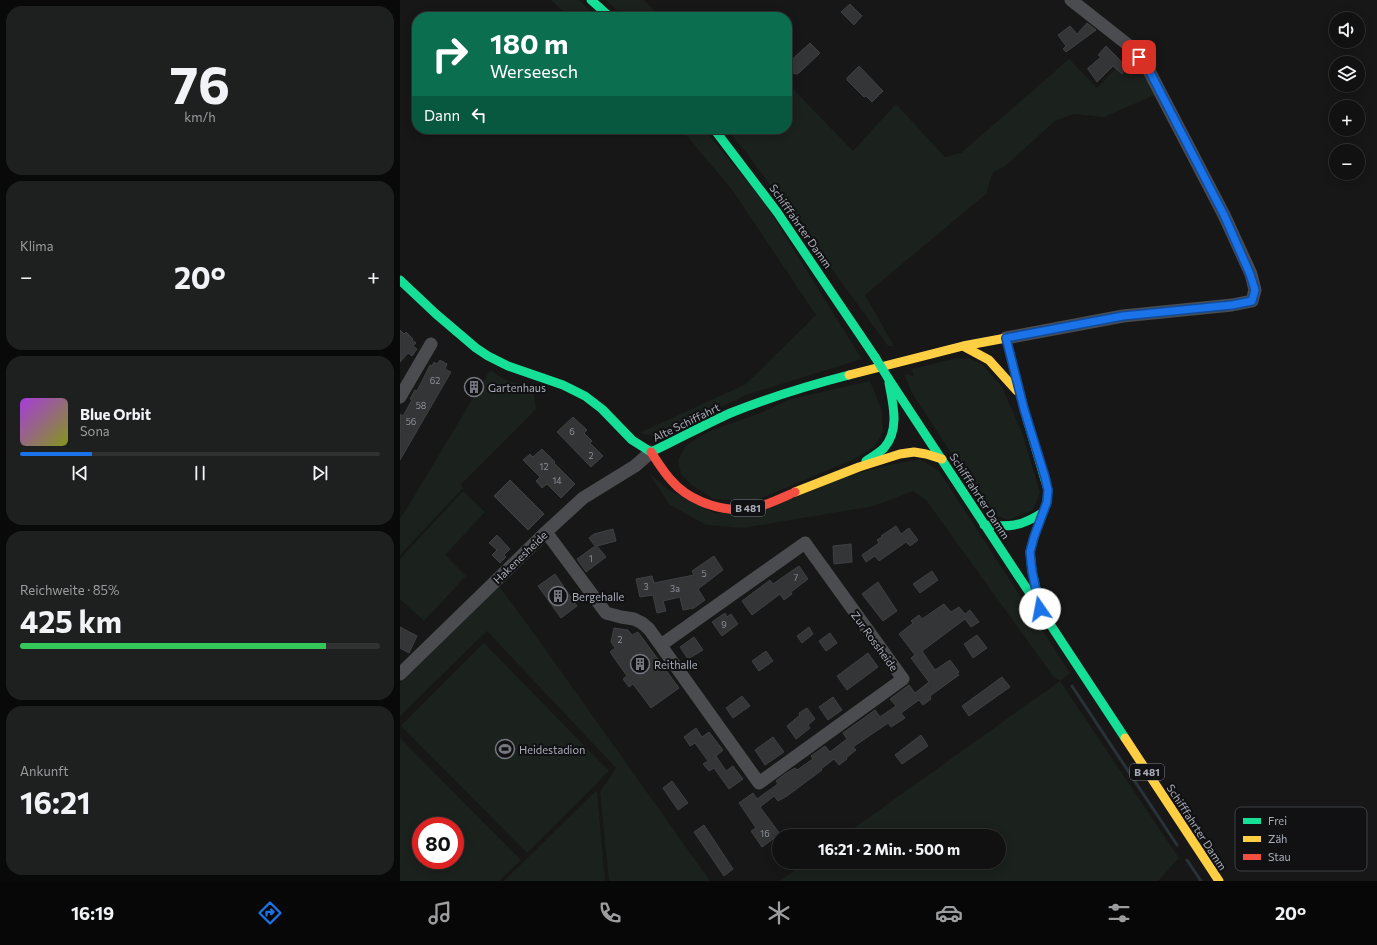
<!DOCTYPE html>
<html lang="de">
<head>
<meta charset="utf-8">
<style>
  body { margin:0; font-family:Commissioner,sans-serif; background:#1e1f1f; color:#f1f3f6; height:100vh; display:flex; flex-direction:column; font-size:15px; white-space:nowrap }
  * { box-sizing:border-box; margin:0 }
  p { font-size:13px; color:#9c9d9f }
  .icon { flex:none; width:22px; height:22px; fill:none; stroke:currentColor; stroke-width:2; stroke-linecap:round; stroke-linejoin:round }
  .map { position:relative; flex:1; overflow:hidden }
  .details { display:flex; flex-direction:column; gap:6px; padding:6px; background:#090909; width:400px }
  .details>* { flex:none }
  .hud { position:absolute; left:12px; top:12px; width:380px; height:122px; border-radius:16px; box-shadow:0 2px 10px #0003,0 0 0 1px #303131; background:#0b6e4f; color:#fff; overflow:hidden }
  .controls { position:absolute; left:929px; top:12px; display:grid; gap:8px }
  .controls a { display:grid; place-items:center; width:36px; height:36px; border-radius:50%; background:#111; box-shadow:0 2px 10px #0003,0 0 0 1px #303131; font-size:20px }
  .speed { position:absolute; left:12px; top:817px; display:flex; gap:8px; font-size:20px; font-weight:700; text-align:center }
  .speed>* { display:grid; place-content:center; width:52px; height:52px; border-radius:50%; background:#111; box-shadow:0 2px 10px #0003,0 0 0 1px #303131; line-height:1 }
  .speed .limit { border:6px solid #d22; background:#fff; color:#111 }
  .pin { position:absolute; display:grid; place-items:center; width:34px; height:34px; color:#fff; margin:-17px; border-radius:8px; box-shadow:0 2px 6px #0006 }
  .me { position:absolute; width:44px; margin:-22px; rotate:348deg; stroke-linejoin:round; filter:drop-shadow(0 0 3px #0008) }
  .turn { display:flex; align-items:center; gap:14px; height:84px; padding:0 12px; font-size:18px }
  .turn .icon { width:52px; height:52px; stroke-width:2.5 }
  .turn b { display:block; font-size:28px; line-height:34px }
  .then { display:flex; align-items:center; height:38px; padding:0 12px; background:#0003; gap:8px; font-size:15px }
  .big { font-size:30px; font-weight:700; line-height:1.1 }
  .details .widget { flex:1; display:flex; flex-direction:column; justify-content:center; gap:6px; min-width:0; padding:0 14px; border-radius:16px; background:#1e1f1f }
  .details .dial { align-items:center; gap:0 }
  .dial b { font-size:52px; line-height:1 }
  .song { display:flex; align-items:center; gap:12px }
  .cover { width:48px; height:48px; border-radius:6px; background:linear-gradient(135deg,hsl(280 70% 55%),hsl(70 70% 35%)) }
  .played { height:4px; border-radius:2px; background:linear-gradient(90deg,#1a73e8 20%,#303131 20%) }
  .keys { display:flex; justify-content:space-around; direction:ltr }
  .heat { display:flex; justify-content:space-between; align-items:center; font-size:22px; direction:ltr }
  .charge { height:6px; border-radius:3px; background:linear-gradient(90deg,#34c759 85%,#303131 0) }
  .trip { position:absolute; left:372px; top:829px; width:234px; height:40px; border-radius:20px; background:#111; box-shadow:0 2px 10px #0003,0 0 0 1px #303131; font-weight:700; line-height:40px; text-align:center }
  .dock { display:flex; height:64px; justify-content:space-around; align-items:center; background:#070707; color:#9c9d9f }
  .dock .icon { width:28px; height:28px }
  .dock .current { color:#1a73e8 }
  .dock b { font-size:18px; color:#f1f3f6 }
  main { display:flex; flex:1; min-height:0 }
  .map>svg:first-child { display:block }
  .green { fill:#1b211c; fill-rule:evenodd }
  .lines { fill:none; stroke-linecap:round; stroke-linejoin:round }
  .stream { stroke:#2a3239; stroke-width:3 }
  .building { fill:#343537; stroke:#3f4043 }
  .street { stroke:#4b4c50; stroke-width:13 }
  .fast { stroke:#16e098; stroke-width:9 }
  .slow { stroke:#ffcf43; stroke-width:9 }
  .jam { stroke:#f24e42; stroke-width:9 }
  .fast-bridge { stroke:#16e098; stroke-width:9 }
  .route-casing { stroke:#114b97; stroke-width:10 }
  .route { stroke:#1a73e8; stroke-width:7 }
  .labels { text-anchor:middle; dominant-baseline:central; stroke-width:4; stroke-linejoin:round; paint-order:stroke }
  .number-label { font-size:9px; fill:#8b8f98 }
  .shield { fill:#111113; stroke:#7b7e86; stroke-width:1 }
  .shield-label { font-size:10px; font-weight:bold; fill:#a8adb8 }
  .street-label { font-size:11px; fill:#a8adb8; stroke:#111113 }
  .poi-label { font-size:11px; fill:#a8adb8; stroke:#111113; text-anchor:start }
  .key { fill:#111113; stroke:#3e4045; stroke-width:1 }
  .key-label { font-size:11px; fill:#a8adb8 }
</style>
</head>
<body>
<main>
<section class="details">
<div class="widget dial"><b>76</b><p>km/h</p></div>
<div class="widget"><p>Klima</p>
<div class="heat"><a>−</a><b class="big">20°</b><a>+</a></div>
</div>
<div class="widget">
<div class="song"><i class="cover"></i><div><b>Blue Orbit</b><p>Sona</p></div></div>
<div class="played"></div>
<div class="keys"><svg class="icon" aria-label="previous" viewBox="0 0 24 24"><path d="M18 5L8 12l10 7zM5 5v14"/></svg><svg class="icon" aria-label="pause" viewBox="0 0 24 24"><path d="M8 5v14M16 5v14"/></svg><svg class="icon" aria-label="next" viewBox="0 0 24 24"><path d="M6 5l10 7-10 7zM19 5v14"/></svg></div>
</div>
<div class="widget"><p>Reichweite · 85%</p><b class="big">425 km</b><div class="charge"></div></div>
<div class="widget"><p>Ankunft</p><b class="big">16:21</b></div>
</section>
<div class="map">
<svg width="977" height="881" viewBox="0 0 977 881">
  <rect width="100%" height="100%" fill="#171717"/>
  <path class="green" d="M 151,0 L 179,0 L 197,17 L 169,17 Z
    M 206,0 L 244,0 L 260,17 L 224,17 Z
    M 730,53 L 757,94 L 704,117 L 674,114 L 655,121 L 604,167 L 593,172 L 586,194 L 465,295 L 494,346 L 488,346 L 346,152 L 326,129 L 387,129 L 387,96 L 393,89 L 453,151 L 496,104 L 545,157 L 561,153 L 669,59 L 697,88 Z
    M 281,129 L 304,129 L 364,202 L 462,359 L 346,395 L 266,434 L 253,436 L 239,433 L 346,384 L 416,315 L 333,191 Z
    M 569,358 L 582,364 L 602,387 L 622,433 L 640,492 L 633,510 L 608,520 L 593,514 L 584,503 L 512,393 L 504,374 L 514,376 L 512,369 L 553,359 Z
    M 90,370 L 104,379 L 133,389 L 136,409 L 61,484 L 63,488 L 0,555 L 0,518 L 7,508 Z
    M 470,381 L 482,411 L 483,432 L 474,447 L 454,459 L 354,501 L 314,499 L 293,486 L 281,474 L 278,460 L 286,445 L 312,430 L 358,414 L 391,399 Z
    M 520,459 L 539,471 L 670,673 L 660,681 L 779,858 L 758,881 L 380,881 L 406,862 L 599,862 L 599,836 L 443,836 L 660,681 L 653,676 L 526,500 L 513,491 L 474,506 L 343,528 L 306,525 L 270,505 L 248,472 L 267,489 L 316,514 L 483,466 Z
    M 63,491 L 85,512 L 45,555 L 66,576 L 24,621 L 0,599 L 0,559 Z
    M 99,586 L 133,632 L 310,881 L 209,881 L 200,792 L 216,768 L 87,631 L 0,716 L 0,683 Z
    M 84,643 L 209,771 L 127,853 L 1,726 Z
    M 0,738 L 121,860 L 99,881 L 0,881 ZM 21,826 L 55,826 L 55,860 L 21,860 Z
    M 197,790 L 205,881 L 104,881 Z"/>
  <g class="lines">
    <path class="stream" d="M 672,686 L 777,845
      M 787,860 L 801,881"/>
  </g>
  <path class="building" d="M 450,4 L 462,16 L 454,25 L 441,12 Z
    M 687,23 L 696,30 L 666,52 L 663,49 L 666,46 L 658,35 L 670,26 L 677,34 Z
    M 410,43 L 420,53 L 400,72 L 397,74 L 393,73 L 387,78 L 387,64 Z
    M 706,46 L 724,64 L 730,58 L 735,65 L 730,70 L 728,68 L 722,74 L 713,66 L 697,82 L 688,69 L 688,68 L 701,57 L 698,55 Z
    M 459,66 L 483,91 L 472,102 L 466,96 L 464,97 L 447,80 L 447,78 Z
    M 0,330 L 4,334 L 6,332 L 13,339 L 12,340 L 16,343 L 13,346 L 17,349 L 12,356 L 8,353 L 0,362 Z
    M 40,360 L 47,364 L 45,369 L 51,372 L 0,460 L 0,414 L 3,416 L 12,400 L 10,399 L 15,390 L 17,391 L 30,365 L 32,366 L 34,362 L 37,364 Z
    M 173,417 L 187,430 L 184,433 L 192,441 L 190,443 L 203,456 L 191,467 L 157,432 Z
    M 142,449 L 155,462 L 154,463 L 175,484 L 161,498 L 147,484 L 142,488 L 136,481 L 140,477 L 123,460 L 130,454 L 133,457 Z
    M 110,480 L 144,514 L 128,530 L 94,496 Z
    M 496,526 L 501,534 L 509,528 L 518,540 L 510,546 L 506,542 L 479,561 L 475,556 L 466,562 L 462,555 L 479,543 L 477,540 L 482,537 L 481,536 Z
    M 213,529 L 216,541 L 197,546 L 206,557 L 186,572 L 177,559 L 195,546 L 189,538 L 194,534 Z
    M 97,535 L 110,549 L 104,555 L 106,557 L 100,563 L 92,555 L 97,550 L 89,543 Z
    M 451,544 L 452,562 L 434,564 L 433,546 Z
    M 314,556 L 323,570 L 298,589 L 305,600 L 294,608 L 283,610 L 280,597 L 263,601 L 266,611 L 257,613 L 253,595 L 240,597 L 236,579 L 252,576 L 254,583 L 294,575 L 292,571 Z
    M 399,566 L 408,579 L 391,592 L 392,594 L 384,600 L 380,594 L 352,615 L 342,601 L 370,580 L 373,584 Z
    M 532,571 L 538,580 L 520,593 L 513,584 Z
    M 155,574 L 177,606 L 161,618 L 138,586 Z
    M 478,582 L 497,611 L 483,621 L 462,594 Z
    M 544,604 L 551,612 L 559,607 L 565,614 L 570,610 L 579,622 L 571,627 L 565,619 L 522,651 L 535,670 L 550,660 L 559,672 L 557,673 L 559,675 L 530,696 L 531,699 L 523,705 L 519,700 L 501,713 L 505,718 L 491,727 L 488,723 L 453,747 L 456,750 L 446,758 L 447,759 L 439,765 L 434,759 L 421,769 L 422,770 L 387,796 L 378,801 L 374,796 L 360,807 L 380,834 L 362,847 L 351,831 L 356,828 L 339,803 L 353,793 L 357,799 L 378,784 L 376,781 L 385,774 L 395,768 L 397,770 L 413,759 L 411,756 L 425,746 L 430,752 L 447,739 L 443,733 L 475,710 L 480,717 L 496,706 L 490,699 L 509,685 L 515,693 L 529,682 L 511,658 L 515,655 L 499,634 L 513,623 L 511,621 L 519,615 L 522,619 Z
    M 325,613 L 327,617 L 331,614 L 338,624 L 322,636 L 312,622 Z
    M 0,627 L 17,636 L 9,653 L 0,648 Z
    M 409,627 L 413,634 L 402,643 L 397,636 Z
    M 214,628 L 228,630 L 232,635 L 238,632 L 279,688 L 251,708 L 233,684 L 229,687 L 223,679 L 227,676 L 210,652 L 215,648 L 211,642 Z
    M 430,633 L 437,643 L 426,651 L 419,641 Z
    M 577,635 L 587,648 L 573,658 L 564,644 Z
    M 294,637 L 303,650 L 288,659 L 280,647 Z
    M 366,651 L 373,661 L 359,671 L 352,661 Z
    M 468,653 L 478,667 L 447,690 L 437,676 Z
    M 602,677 L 610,687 L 569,716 L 562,706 Z
    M 342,696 L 350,706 L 333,718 L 326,708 Z
    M 433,697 L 442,710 L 428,720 L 419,707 Z
    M 407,708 L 415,719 L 408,725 L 410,728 L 396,739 L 387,726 L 400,715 L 399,713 Z
    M 296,728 L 302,737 L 309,732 L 323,750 L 316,756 L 326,771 L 333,766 L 343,779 L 329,789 L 314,768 L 309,771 L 303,764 L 308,761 L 295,743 L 290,746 L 284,737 Z
    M 521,735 L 528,746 L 502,764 L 495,755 Z
    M 373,737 L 384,752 L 365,765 L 355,750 Z
    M 272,781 L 288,803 L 278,810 L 263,788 Z
    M 304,825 L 333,869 L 324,876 L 294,832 Z"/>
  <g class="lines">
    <path class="street" d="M 606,338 L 723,316 L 832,305 L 852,301 L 855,290 L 851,274 L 824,215 L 746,65 L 732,48 L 671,0
      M 0,397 L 31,344
      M 146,532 L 206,613 L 221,617 L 234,619 L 242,623 L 249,629 L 359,783 L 503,679 L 405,543 L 261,645
      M 0,674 L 146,532 L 183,498 L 235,466 L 251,452"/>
    <path class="fast" d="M 191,0 L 210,17
      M 314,129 L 377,212 L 475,357
      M 0,280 L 36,314 L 76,348 L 88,356 L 108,366 L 163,385 L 185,396 L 202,409 L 232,440 L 251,452 C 279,439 305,424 333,412 C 371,397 410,385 449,375
      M 606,338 L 624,409 L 648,490 L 647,502 L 634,537 L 630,552 L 632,571 L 638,598
      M 488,378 L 725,738
      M 466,461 C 472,457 479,453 484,448 C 500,430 493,404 489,383
      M 584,525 C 610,527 620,527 642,513"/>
    <path class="slow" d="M 563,346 L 589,360 L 617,391
      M 449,375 L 563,346 L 606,338
      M 395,492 L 459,467 L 500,454 L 514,452 L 526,454 L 542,459
      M 725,738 L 819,881"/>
    <path class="jam" d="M 251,452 C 257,461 263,471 271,480 C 287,499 314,509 339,510 C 357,510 379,499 395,492"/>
    <path class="fast-bridge" d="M 475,357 L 488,378"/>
  </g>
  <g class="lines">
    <g class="route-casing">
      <path id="route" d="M 640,609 L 632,571 L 630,552 L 634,537 L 647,502 L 648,490 L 645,477 L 624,409 L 606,338 L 723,316 L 832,305 L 852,301 L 855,290 L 850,274 L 824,215 L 752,76 L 746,65 L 739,57"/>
    </g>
    <use href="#route" class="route"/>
  </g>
  <defs>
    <g id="building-ring" transform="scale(1)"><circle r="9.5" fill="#111113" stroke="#757880" stroke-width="1.5"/><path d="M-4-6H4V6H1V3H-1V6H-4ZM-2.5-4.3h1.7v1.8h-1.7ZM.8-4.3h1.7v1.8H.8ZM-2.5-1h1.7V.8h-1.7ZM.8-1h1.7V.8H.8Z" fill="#757880"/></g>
    <g id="stadium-ring" transform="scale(1)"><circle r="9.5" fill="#111113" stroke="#757880" stroke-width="1.5"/><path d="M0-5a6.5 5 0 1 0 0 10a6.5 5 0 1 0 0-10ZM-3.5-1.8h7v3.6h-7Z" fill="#757880"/></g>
  </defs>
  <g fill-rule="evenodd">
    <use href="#building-ring" x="74" y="387"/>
    <use href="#building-ring" x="158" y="596"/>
    <use href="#building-ring" x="240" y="664"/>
    <use href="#stadium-ring" x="105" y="749"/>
  </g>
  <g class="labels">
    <g class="number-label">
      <text x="35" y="380">62</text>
      <text x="21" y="405">58</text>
      <text x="11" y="421">56</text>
      <text x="172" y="431">6</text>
      <text x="191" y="455">2</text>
      <text x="144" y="466">12</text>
      <text x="157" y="480">14</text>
      <text x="191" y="558">1</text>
      <text x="304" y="573">5</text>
      <text x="396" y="577">7</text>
      <text x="246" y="586">3</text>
      <text x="275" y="588">3a</text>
      <text x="324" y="624">9</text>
      <text x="220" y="639">2</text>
      <text x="365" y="833">16</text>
    </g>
    <g class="shield">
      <rect x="331" y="500" width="34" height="16" rx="3"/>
      <rect x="730" y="764" width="34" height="16" rx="3"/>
    </g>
    <g class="shield-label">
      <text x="348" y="508">B 481</text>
      <text x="747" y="772">B 481</text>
    </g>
    <g class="street-label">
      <text transform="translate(401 226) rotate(55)">Schifffahrter Damm</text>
      <text transform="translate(286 422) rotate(-26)">Alte Schiffahrt</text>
      <text transform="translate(580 496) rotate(57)">Schifffahrter Damm</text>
      <text transform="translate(120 557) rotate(-44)">Hakenesheide</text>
      <text transform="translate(475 641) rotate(54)">Zur Rossheide</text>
      <text transform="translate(797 827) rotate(57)">Schifffahrter Damm</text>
    </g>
    <g class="poi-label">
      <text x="88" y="387">Gartenhaus</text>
      <text x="172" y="596">Bergehalle</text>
      <text x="254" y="664">Reithalle</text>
      <text x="119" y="749">Heidestadion</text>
    </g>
  </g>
  <rect x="835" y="807" width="132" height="64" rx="6" class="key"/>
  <rect x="843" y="818" width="18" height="6" fill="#16e098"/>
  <rect x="843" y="836" width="18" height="6" fill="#ffcf43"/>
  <rect x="843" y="854" width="18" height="6" fill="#f24e42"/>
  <g class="key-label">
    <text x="868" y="825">Frei</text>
    <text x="868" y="843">Zäh</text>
    <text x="868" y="861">Stau</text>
  </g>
</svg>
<div class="controls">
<a><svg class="icon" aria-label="sound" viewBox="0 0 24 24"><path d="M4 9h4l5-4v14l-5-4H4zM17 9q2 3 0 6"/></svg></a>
<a><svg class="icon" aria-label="layers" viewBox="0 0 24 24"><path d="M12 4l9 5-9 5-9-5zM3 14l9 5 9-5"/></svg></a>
<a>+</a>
<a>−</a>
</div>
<div class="speed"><div class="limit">80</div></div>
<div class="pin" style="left:739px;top:57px;background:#d93025"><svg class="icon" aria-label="arrive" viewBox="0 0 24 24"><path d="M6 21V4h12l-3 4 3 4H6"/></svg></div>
<svg class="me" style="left:640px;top:609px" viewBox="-20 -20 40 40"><circle r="19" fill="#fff"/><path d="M0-13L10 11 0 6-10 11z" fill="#1a73e8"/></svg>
<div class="trip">16:21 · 2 Min. · 500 m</div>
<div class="hud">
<div class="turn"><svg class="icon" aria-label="right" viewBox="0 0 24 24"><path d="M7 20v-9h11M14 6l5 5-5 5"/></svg><div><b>180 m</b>Werseesch</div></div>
<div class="then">Dann<svg class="icon" aria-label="left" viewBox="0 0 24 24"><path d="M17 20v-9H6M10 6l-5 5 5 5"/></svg></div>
</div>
</div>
</main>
<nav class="dock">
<b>16:19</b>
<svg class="icon current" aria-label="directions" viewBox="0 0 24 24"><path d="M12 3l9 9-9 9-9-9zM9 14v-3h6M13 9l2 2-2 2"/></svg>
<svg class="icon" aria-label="music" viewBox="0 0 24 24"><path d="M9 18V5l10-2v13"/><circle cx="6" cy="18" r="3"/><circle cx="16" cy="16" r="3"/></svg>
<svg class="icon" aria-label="phone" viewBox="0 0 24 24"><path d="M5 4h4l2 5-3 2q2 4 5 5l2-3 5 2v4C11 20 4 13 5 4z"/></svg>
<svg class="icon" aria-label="climate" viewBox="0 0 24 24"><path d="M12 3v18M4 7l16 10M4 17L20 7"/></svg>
<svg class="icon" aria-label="car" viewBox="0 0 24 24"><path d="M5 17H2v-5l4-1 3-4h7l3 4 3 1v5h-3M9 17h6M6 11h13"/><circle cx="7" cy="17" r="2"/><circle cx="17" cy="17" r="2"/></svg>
<svg class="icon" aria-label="filters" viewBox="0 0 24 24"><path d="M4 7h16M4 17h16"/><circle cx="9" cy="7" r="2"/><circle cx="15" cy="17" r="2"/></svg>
<b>20°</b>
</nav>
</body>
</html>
